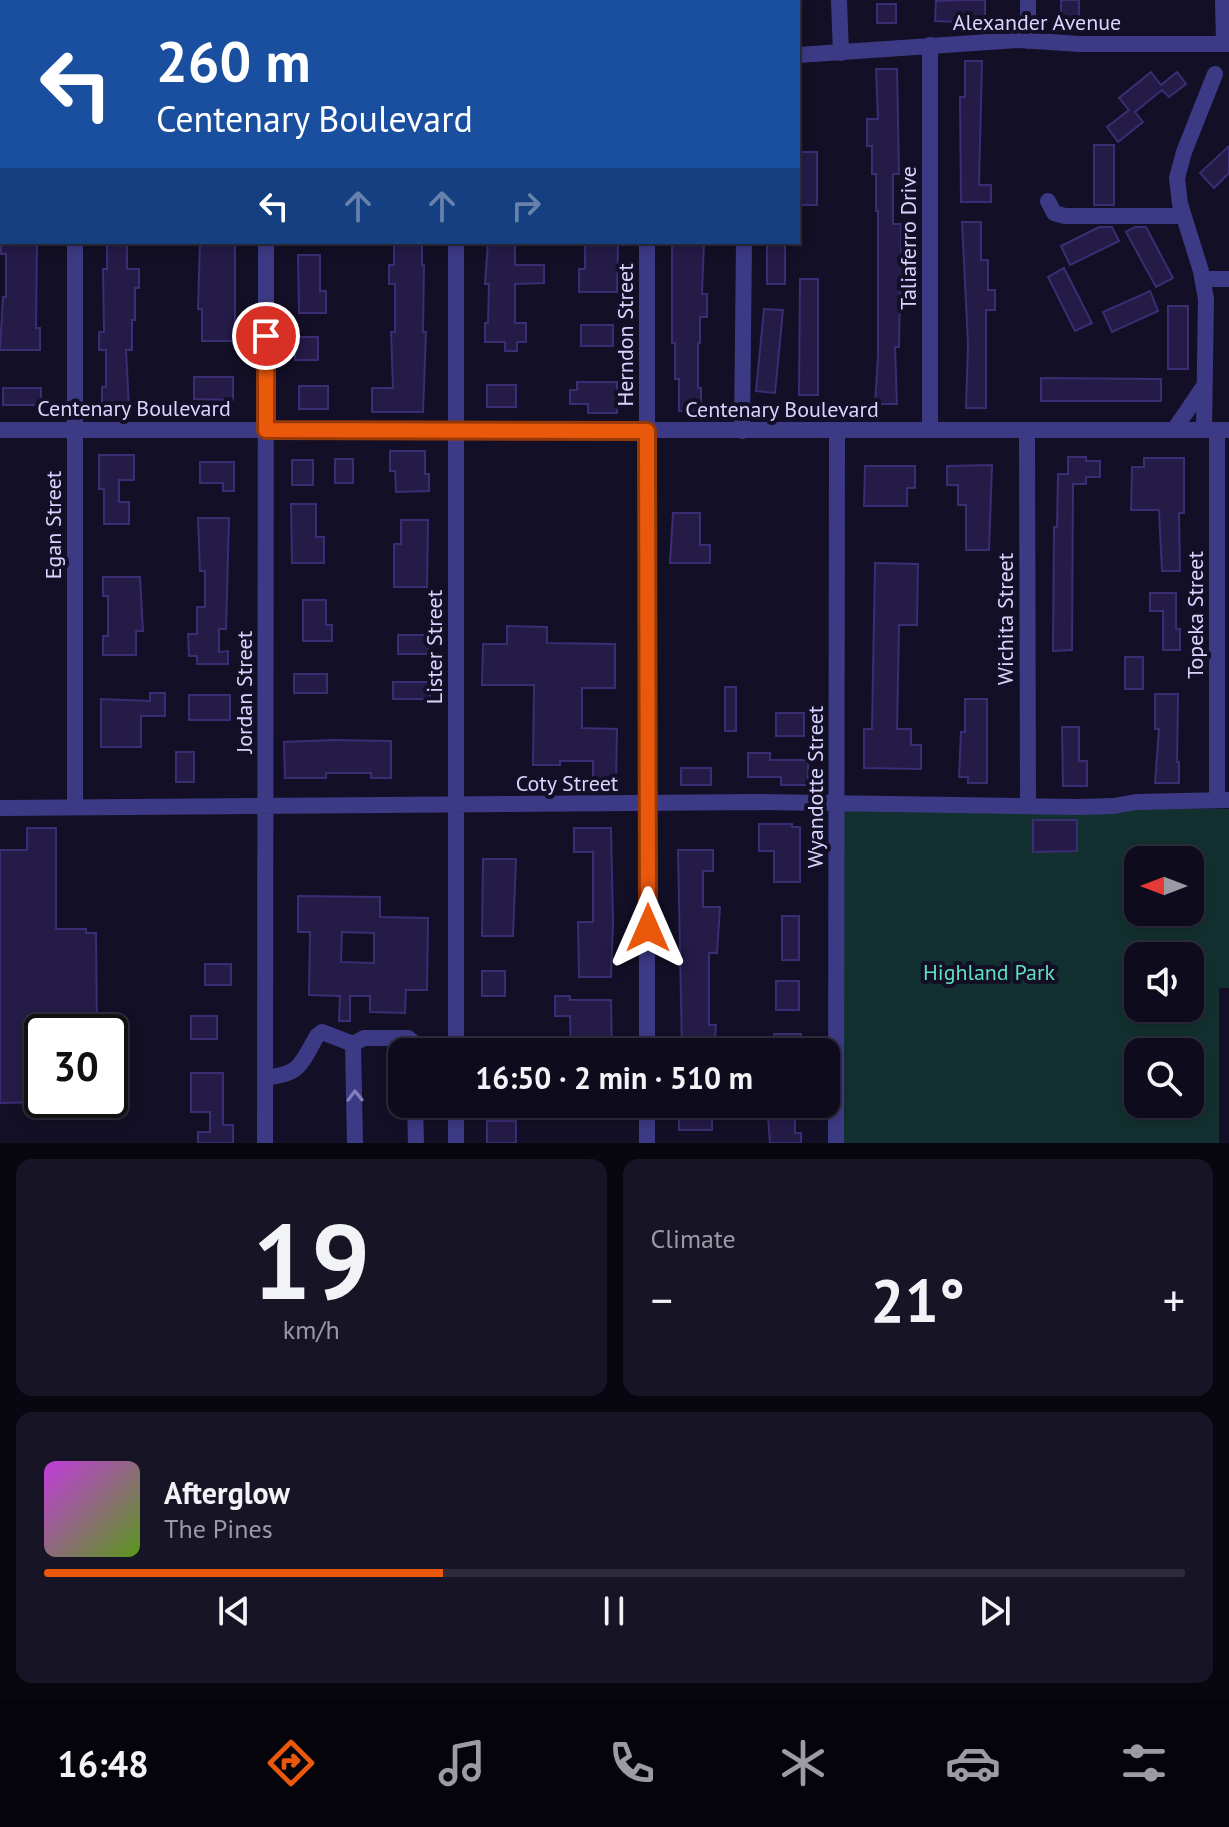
<!DOCTYPE html>
<html lang="en">
<head>
<meta charset="utf-8">
<style>
  body { margin:0; font-family:"PT Sans",sans-serif; background:#171425; color:#f1f3f6; height:100vh; display:flex; flex-direction:column; font-size:30px; white-space:nowrap }
  * { box-sizing:border-box; margin:0 }
  p { font-size:26px; color:#9b9ba3 }
  .icon { flex:none; width:44px; height:44px; fill:none; stroke:currentColor; stroke-width:2; stroke-linecap:round; stroke-linejoin:round }
  .map { position:relative; height:1143px; overflow:hidden }
  .sheet { display:flex; flex-direction:column; gap:16px; padding:16px; background:#08060f; flex:1 }
  .sheet>* { flex:none }
  .guide { position:absolute; left:0px; top:0px; width:800px; height:244px; box-shadow:0 4px 12px #0003,0 0 0 2px #2e2b3b; background:#1a4fa0; color:#fff; overflow:hidden }
  .needle { width:52px; rotate:270deg }
  .controls { position:absolute; left:1124px; top:846px; display:grid; gap:16px }
  .controls a { display:grid; place-items:center; width:80px; height:80px; border-radius:16px; background:#0e0b1c; box-shadow:0 4px 12px #0003,0 0 0 2px #2e2b3b; font-size:40px }
  .speed { position:absolute; left:24px; top:1014px; display:flex; gap:16px; font-size:40px; font-weight:700; text-align:center }
  .speed>* { display:grid; place-content:center; width:104px; height:104px; border-radius:50%; background:#0e0b1c; box-shadow:0 4px 12px #0003,0 0 0 2px #2e2b3b; line-height:1 }
  .speed .limit { border:4px solid #111; border-radius:12px; background:#fff; color:#111 }
  .pin { position:absolute; display:grid; place-items:center; width:68px; height:68px; color:#fff; margin:-34px; border:4px solid #fff; border-radius:50%; box-shadow:0 2px 8px #0007 }
  .me { position:absolute; width:88px; margin:-44px; rotate:0deg; stroke-linejoin:round; filter:drop-shadow(0 0 6px #0008) }
  .turn { display:flex; align-items:center; gap:28px; height:168px; padding:0 24px; font-size:36px }
  .turn .icon { width:104px; height:104px; stroke-width:2.5 }
  .turn b { display:block; font-size:56px; line-height:68px }
  .lanes { display:flex; align-items:center; height:76px; padding:0 24px; background:#0003; justify-content:center; gap:40px; direction:ltr }
  .lanes .off { opacity:.35 }
  .big { font-size:60px; font-weight:600; line-height:1.1 }
  .sheet .widget { flex:1; display:flex; flex-direction:column; justify-content:center; gap:12px; min-width:0; padding:0 28px; border-radius:16px; background:#171425 }
  .sheet .dial { align-items:center; gap:0 }
  .dial b { font-size:104px; line-height:1 }
  .song { display:flex; align-items:center; gap:24px }
  .cover { width:96px; height:96px; border-radius:12px; background:linear-gradient(135deg,hsl(290 70% 55%),hsl(90 70% 35%)) }
  .played { height:8px; border-radius:4px; background:linear-gradient(90deg,#ea580c 35%,#2e2b3b 35%) }
  .keys { display:flex; justify-content:space-around; direction:ltr }
  .heat { display:flex; justify-content:space-between; align-items:center; font-size:44px; direction:ltr }
  .sheet .tiles { flex:1; display:grid; gap:16px; grid-template-columns:1fr 1fr }
  .widget:last-child { grid-column:span 2 }
  .trip { position:absolute; left:388px; top:1038px; width:452px; height:80px; border-radius:16px; background:#0e0b1c; box-shadow:0 4px 12px #0003,0 0 0 2px #2e2b3b; font-weight:600; line-height:80px; text-align:center }
  .menu { display:flex; height:128px; justify-content:space-around; align-items:center; background:#06040b; color:#9b9ba3 }
  .menu .icon { width:56px; height:56px }
  .menu .on { color:#ea580c }
  .menu b { font-size:36px; color:#f1f3f6 }
  .map>svg:first-child { display:block }
  .green { fill:#12302f; fill-rule:evenodd }
  .building { fill:#241b47; stroke:#3b2d73; stroke-width:2; fill-rule:evenodd }
  .lines { fill:none; stroke-linecap:round; stroke-linejoin:round }
  .minor { stroke:#3d3a85; stroke-width:16 }
  .oneway { stroke:#837fbc }
  .route-casing { stroke:#983908; stroke-width:20 }
  .route { stroke:#ea580c; stroke-width:14 }
  .labels { text-anchor:middle; dominant-baseline:central; stroke-width:8; stroke-linejoin:round; paint-order:stroke }
  .street-label { font-size:22px; fill:#d9d4ff; stroke:#130f26 }
  .park-label { font-size:22px; fill:#5fe0c0; stroke:#130f26 }
</style>
</head>
<body>
<div class="map">
<svg width="1229" height="1143" viewBox="0 0 1229 1143">
  <rect width="100%" height="100%" fill="#130f26"/>
  <path class="green" d="M 840,807 L 1229,809 L 1229,988 L 1219,988 L 1219,1143 L 840,1143 ZM 1138,860 L 1190,860 L 1190,912 L 1138,912 ZM 1138,956 L 1190,956 L 1190,1008 L 1138,1008 ZM 1138,1052 L 1190,1052 L 1190,1104 L 1138,1104 Z"/>
  <path class="building" d="M 966,0 L 985,0 L 985,23 L 935,21 L 936,1 Z
    M 1061,0 L 1079,0 L 1079,21 L 1061,21 Z
    M 877,4 L 896,4 L 896,23 L 877,23 Z
    M 965,61 L 982,61 L 979,185 L 991,185 L 991,202 L 961,202 L 960,97 L 965,97 Z
    M 876,69 L 897,69 L 899,174 L 893,174 L 893,224 L 901,224 L 902,290 L 900,290 L 899,347 L 895,347 L 897,404 L 875,404 L 878,355 L 878,211 L 876,211 L 876,174 L 872,174 L 872,146 L 867,146 L 867,119 L 878,119 Z
    M 1151,72 L 1161,85 L 1177,72 L 1186,84 L 1169,97 L 1162,90 L 1135,112 L 1143,122 L 1118,142 L 1107,127 L 1129,110 L 1119,98 Z
    M 1094,145 L 1114,145 L 1114,205 L 1094,205 Z
    M 1229,146 L 1229,173 L 1214,188 L 1200,173 Z
    M 800,152 L 817,152 L 817,205 L 800,205 Z
    M 962,222 L 981,222 L 981,260 L 988,260 L 988,290 L 995,290 L 995,310 L 986,310 L 986,408 L 966,408 L 968,343 Z
    M 1099,227 L 1112,227 L 1119,241 L 1070,265 L 1061,246 Z
    M 1135,227 L 1146,227 L 1173,278 L 1156,287 L 1126,232 Z
    M 1,242 L 37,242 L 36,328 L 40,328 L 40,350 L 0,350 L 3,297 L 6,297 L 6,254 L 1,254 Z
    M 200,242 L 235,242 L 235,341 L 202,341 L 202,309 L 198,309 Z
    M 394,242 L 422,242 L 422,265 L 424,265 L 423,332 L 426,332 L 423,412 L 372,412 L 372,388 L 393,388 L 391,332 L 395,332 L 395,284 L 389,284 L 389,265 L 394,265 Z
    M 488,242 L 515,242 L 515,265 L 544,265 L 544,283 L 515,284 L 515,323 L 526,323 L 526,342 L 517,342 L 517,351 L 505,351 L 505,342 L 485,342 L 485,323 L 488,323 L 489,284 L 485,284 Z
    M 672,242 L 704,242 L 702,294 L 707,294 L 707,317 L 700,317 L 700,343 L 698,343 L 698,388 L 701,388 L 701,411 L 679,411 L 679,379 L 675,379 L 675,343 L 672,343 Z
    M 767,242 L 785,242 L 785,284 L 767,284 Z
    M 107,243 L 127,243 L 127,269 L 139,269 L 139,288 L 135,288 L 135,320 L 132,320 L 132,350 L 126,350 L 129,408 L 102,408 L 102,387 L 106,387 L 106,350 L 99,350 L 99,332 L 104,332 L 103,269 L 107,269 Z
    M 585,244 L 618,244 L 617,292 L 579,292 L 579,269 L 585,269 Z
    M 298,255 L 320,255 L 320,291 L 326,291 L 326,313 L 299,313 Z
    M 1064,268 L 1092,323 L 1075,331 L 1048,277 Z
    M 800,279 L 818,279 L 818,395 L 799,395 Z
    M 1150,291 L 1158,311 L 1112,332 L 1103,312 Z
    M 1168,306 L 1188,306 L 1188,369 L 1168,369 Z
    M 764,309 L 783,310 L 775,393 L 756,391 Z
    M 581,325 L 613,325 L 613,346 L 581,346 Z
    M 295,337 L 318,337 L 318,360 L 295,360 Z
    M 194,377 L 233,377 L 233,400 L 194,399 Z
    M 1041,378 L 1161,379 L 1161,401 L 1041,401 Z
    M 577,382 L 617,382 L 617,413 L 588,413 L 588,404 L 570,404 L 570,390 L 577,390 Z
    M 487,385 L 516,385 L 516,407 L 487,407 Z
    M 299,386 L 328,386 L 328,409 L 299,409 Z
    M 3,388 L 41,388 L 41,405 L 3,405 Z
    M 390,451 L 425,451 L 425,474 L 429,474 L 429,491 L 396,492 L 395,471 L 390,471 Z
    M 99,455 L 134,455 L 134,480 L 119,480 L 119,502 L 129,502 L 129,524 L 104,524 L 104,489 L 99,489 Z
    M 1068,457 L 1086,457 L 1086,461 L 1100,461 L 1100,477 L 1086,477 L 1086,484 L 1073,484 L 1072,650 L 1053,651 L 1054,527 L 1057,527 L 1058,474 L 1068,474 Z
    M 1144,458 L 1184,458 L 1184,513 L 1179,513 L 1180,571 L 1162,571 L 1159,510 L 1131,510 L 1132,467 L 1144,467 Z
    M 335,459 L 353,459 L 353,483 L 335,483 Z
    M 292,460 L 313,460 L 313,485 L 292,485 Z
    M 200,462 L 234,462 L 234,491 L 223,491 L 223,483 L 200,483 Z
    M 992,465 L 989,550 L 966,550 L 966,505 L 958,505 L 958,485 L 947,485 L 947,466 Z
    M 865,466 L 915,466 L 915,488 L 907,488 L 907,506 L 864,506 Z
    M 291,504 L 316,504 L 316,537 L 324,537 L 324,563 L 292,563 Z
    M 673,513 L 700,513 L 700,545 L 710,545 L 710,563 L 670,563 Z
    M 198,518 L 229,518 L 226,629 L 219,629 L 219,652 L 228,651 L 228,664 L 197,664 L 197,656 L 189,656 L 188,634 L 197,634 L 197,607 L 205,607 L 205,571 L 200,571 Z
    M 401,520 L 428,520 L 427,587 L 394,587 L 394,544 L 401,544 Z
    M 875,563 L 918,564 L 917,625 L 899,625 L 897,729 L 911,729 L 911,745 L 921,745 L 921,769 L 864,768 L 864,729 L 872,729 Z
    M 103,577 L 140,577 L 143,631 L 136,631 L 136,655 L 103,655 L 103,636 L 108,636 L 108,596 L 103,596 Z
    M 1150,593 L 1176,593 L 1176,629 L 1180,629 L 1180,650 L 1163,650 L 1163,611 L 1150,611 Z
    M 303,600 L 326,600 L 326,625 L 332,625 L 332,641 L 303,641 Z
    M 507,626 L 547,627 L 547,643 L 615,644 L 615,688 L 582,688 L 582,728 L 617,729 L 616,783 L 593,782 L 593,761 L 560,761 L 560,765 L 533,765 L 534,685 L 482,685 L 483,644 L 507,644 Z
    M 398,635 L 428,635 L 428,654 L 398,654 Z
    M 1125,657 L 1143,657 L 1143,689 L 1125,689 Z
    M 294,674 L 327,674 L 327,693 L 294,693 Z
    M 393,682 L 430,682 L 430,699 L 393,699 Z
    M 725,687 L 736,687 L 736,731 L 725,731 Z
    M 150,693 L 165,693 L 165,716 L 141,716 L 141,747 L 101,747 L 101,699 L 150,701 Z
    M 1155,694 L 1178,694 L 1177,762 L 1179,762 L 1179,783 L 1155,783 L 1159,729 L 1155,729 Z
    M 189,695 L 230,695 L 230,720 L 189,720 Z
    M 965,699 L 987,699 L 987,783 L 968,783 L 968,777 L 959,777 L 961,732 L 965,732 Z
    M 776,713 L 804,713 L 804,736 L 776,736 Z
    M 1062,727 L 1079,727 L 1079,761 L 1087,761 L 1087,786 L 1063,786 Z
    M 333,740 L 391,741 L 391,778 L 371,778 L 371,773 L 326,773 L 326,778 L 285,778 L 284,742 Z
    M 176,752 L 194,752 L 194,782 L 176,782 Z
    M 748,753 L 770,753 L 770,760 L 808,760 L 808,785 L 781,785 L 781,777 L 748,777 Z
    M 681,768 L 711,768 L 711,785 L 681,785 Z
    M 1033,820 L 1077,820 L 1077,851 L 1033,852 Z
    M 759,824 L 792,824 L 792,827 L 800,827 L 800,882 L 774,882 L 774,851 L 759,851 Z
    M 27,828 L 56,828 L 56,929 L 86,929 L 86,933 L 96,933 L 97,1032 L 42,1032 L 42,1102 L 0,1103 L 0,850 L 27,850 Z
    M 574,828 L 611,828 L 613,922 L 611,977 L 579,977 L 578,922 L 593,922 L 593,852 L 574,852 Z
    M 678,850 L 713,850 L 713,871 L 703,871 L 703,907 L 720,907 L 717,953 L 709,953 L 709,1025 L 716,1025 L 714,1052 L 682,1052 Z
    M 483,859 L 516,859 L 513,936 L 482,936 Z
    M 298,896 L 380,897 L 380,917 L 428,918 L 427,990 L 406,990 L 405,1013 L 370,1012 L 370,996 L 350,996 L 350,1021 L 339,1021 L 340,996 L 309,995 L 310,932 L 298,932 ZM 342,932 L 374,933 L 374,963 L 341,962 Z
    M 782,916 L 799,916 L 799,960 L 782,960 Z
    M 205,964 L 231,964 L 231,985 L 205,985 Z
    M 482,971 L 505,971 L 505,996 L 482,996 Z
    M 776,981 L 799,981 L 799,1010 L 776,1010 Z
    M 555,996 L 570,996 L 570,1000 L 611,1000 L 612,1052 L 571,1052 L 570,1016 L 555,1016 Z
    M 191,1016 L 217,1016 L 217,1039 L 191,1039 Z
    M 774,1034 L 801,1034 L 801,1052 L 774,1052 Z
    M 191,1073 L 223,1073 L 223,1125 L 233,1125 L 233,1143 L 198,1143 L 198,1132 L 210,1132 L 210,1112 L 191,1112 Z
    M 767,1104 L 795,1104 L 795,1133 L 801,1133 L 801,1143 L 770,1143 Z
    M 679,1105 L 712,1105 L 712,1130 L 679,1130 Z
    M 487,1121 L 516,1121 L 516,1143 L 487,1143 Z"/>
  <g class="lines">
    <path class="minor" d="M 266,0 L 266,2
      M 647,0 L 647,2
      M 839,0 L 841,53
      M 1028,0 L 1028,41
      M 1223,0 L 1224,44
      M 44,2 L 44,0
      M 75,2 L 75,0
      M 456,2 L 456,0
      M 930,45 L 930,430
      M 0,52 L 2,52
      M 798,55 L 1019,40 L 1080,44 L 1229,44
      M 1048,201 L 1054,213 L 1065,216 L 1183,216
      M 456,242 L 456,1052
      M 1202,279 L 1229,279
      M 0,430 L 1229,430
      M 1027,430 L 1028,806
      M 1174,430 L 1204,386
      M 1204,430 L 1206,299 L 1201,271 L 1180,204 L 1177,178 L 1184,152 L 1215,74
      M 1217,430 L 1217,799
      M 742,431 L 744,242
      M 75,807 L 75,242
      M 0,808 L 756,802 L 1077,807 L 1114,806 L 1136,802 L 1229,800
      M 353,1044 L 364,1038 L 408,1038 L 414,1043 L 414,1052
      M 647,1052 L 647,242
      M 265,1077 C 300,1076 301,1063 317,1036 L 322,1032 L 353,1044 L 355,1143
      M 415,1104 L 416,1143
      M 456,1104 L 456,1143
      M 647,1104 L 647,1143
      M 265,1143 L 266,242
      M 836,1143 L 837,430"/>
  </g>
  <defs><path id="oneway-chevron" d="M-2-3.5L2.5 0L-2 3.5" fill="none" stroke-width="1.6" stroke-linecap="round" stroke-linejoin="round" transform="scale(2)"/></defs>
  <use class="oneway" href="#oneway-chevron" transform="translate(355 1096) rotate(-91)"/>
  <g class="lines">
    <g class="route-casing">
      <path id="route" d="M 266,336 L 266,430 L 647,431 L 648,928"/>
    </g>
    <use href="#route" class="route"/>
  </g>
  <g class="labels">
    <g class="street-label">
      <text x="1037" y="22">Alexander Avenue</text>
      <text transform="translate(908 238) rotate(-90)">Taliaferro Drive</text>
      <text transform="translate(625 335) rotate(-90)">Herndon Street</text>
      <text x="134" y="408">Centenary Boulevard</text>
      <text x="782" y="409">Centenary Boulevard</text>
      <text transform="translate(53 525) rotate(-90)">Egan Street</text>
      <text transform="translate(1195 615) rotate(-90)">Topeka Street</text>
      <text transform="translate(1005 619) rotate(-90)">Wichita Street</text>
      <text transform="translate(434 647) rotate(-90)">Lister Street</text>
      <text transform="translate(244 692) rotate(-90)">Jordan Street</text>
      <text x="567" y="783">Coty Street</text>
      <text transform="translate(815 787) rotate(-90)">Wyandotte Street</text>
    </g>
    <g class="park-label">
      <text x="989" y="972">Highland Park</text>
    </g>
  </g>
</svg>
<div class="controls">
<a><svg class="needle" viewBox="-14 -14 28 28"><path d="M0-13l5 13h-10z" fill="#e53935"/><path d="M0 13l5-13h-10z" fill="#9b9ba3"/></svg></a>
<a><svg class="icon" aria-label="sound" viewBox="0 0 24 24"><path d="M4 9h4l5-4v14l-5-4H4zM17 9q2 3 0 6"/></svg></a>
<a><svg class="icon" aria-label="search" viewBox="0 0 24 24"><circle cx="10" cy="10" r="6"/><path d="M15 15l6 6"/></svg></a>
</div>
<div class="speed"><div class="limit">30</div></div>
<div class="pin" style="left:266px;top:336px;background:#d93025"><svg class="icon" aria-label="arrive" viewBox="0 0 24 24"><path d="M6 21V4h12l-3 4 3 4H6"/></svg></div>
<svg class="me" style="left:648px;top:928px" viewBox="-20 -20 40 40"><path d="M0-17L14 15 0 8-14 15z" fill="#ea580c" stroke="#fff" stroke-width="4"/></svg>
<div class="trip">16:50 · 2 min · 510 m</div>
<div class="guide">
<div class="turn"><svg class="icon" aria-label="left" viewBox="0 0 24 24"><path d="M17 20v-9H6M10 6l-5 5 5 5"/></svg><div><b>260 m</b>Centenary Boulevard</div></div>
<div class="lanes"><svg class="icon" aria-label="left" viewBox="0 0 24 24"><path d="M17 20v-9H6M10 6l-5 5 5 5"/></svg><svg class="icon off" aria-label="ahead" viewBox="0 0 24 24"><path d="M12 20V5M6 11l6-6 6 6"/></svg><svg class="icon off" aria-label="ahead" viewBox="0 0 24 24"><path d="M12 20V5M6 11l6-6 6 6"/></svg><svg class="icon off" aria-label="right" viewBox="0 0 24 24"><path d="M7 20v-9h11M14 6l5 5-5 5"/></svg></div>
</div>
</div>
<section class="sheet">
<div class="tiles">
<div class="widget dial"><b>19</b><p>km/h</p></div>
<div class="widget"><p>Climate</p>
<div class="heat"><a>−</a><b class="big">21°</b><a>+</a></div>
</div>
<div class="widget">
<div class="song"><i class="cover"></i><div><b>Afterglow</b><p>The Pines</p></div></div>
<div class="played"></div>
<div class="keys"><svg class="icon" aria-label="previous" viewBox="0 0 24 24"><path d="M18 5L8 12l10 7zM5 5v14"/></svg><svg class="icon" aria-label="pause" viewBox="0 0 24 24"><path d="M8 5v14M16 5v14"/></svg><svg class="icon" aria-label="next" viewBox="0 0 24 24"><path d="M6 5l10 7-10 7zM19 5v14"/></svg></div>
</div>
</div>
</section>
<nav class="menu">
<b>16:48</b>
<svg class="icon on" aria-label="directions" viewBox="0 0 24 24"><path d="M12 3l9 9-9 9-9-9zM9 14v-3h6M13 9l2 2-2 2"/></svg>
<svg class="icon" aria-label="music" viewBox="0 0 24 24"><path d="M9 18V5l10-2v13"/><circle cx="6" cy="18" r="3"/><circle cx="16" cy="16" r="3"/></svg>
<svg class="icon" aria-label="phone" viewBox="0 0 24 24"><path d="M5 4h4l2 5-3 2q2 4 5 5l2-3 5 2v4C11 20 4 13 5 4z"/></svg>
<svg class="icon" aria-label="climate" viewBox="0 0 24 24"><path d="M12 3v18M4 7l16 10M4 17L20 7"/></svg>
<svg class="icon" aria-label="car" viewBox="0 0 24 24"><path d="M5 17H2v-5l4-1 3-4h7l3 4 3 1v5h-3M9 17h6M6 11h13"/><circle cx="7" cy="17" r="2"/><circle cx="17" cy="17" r="2"/></svg>
<svg class="icon" aria-label="filters" viewBox="0 0 24 24"><path d="M4 7h16M4 17h16"/><circle cx="9" cy="7" r="2"/><circle cx="15" cy="17" r="2"/></svg>
</nav>
</body>
</html>
